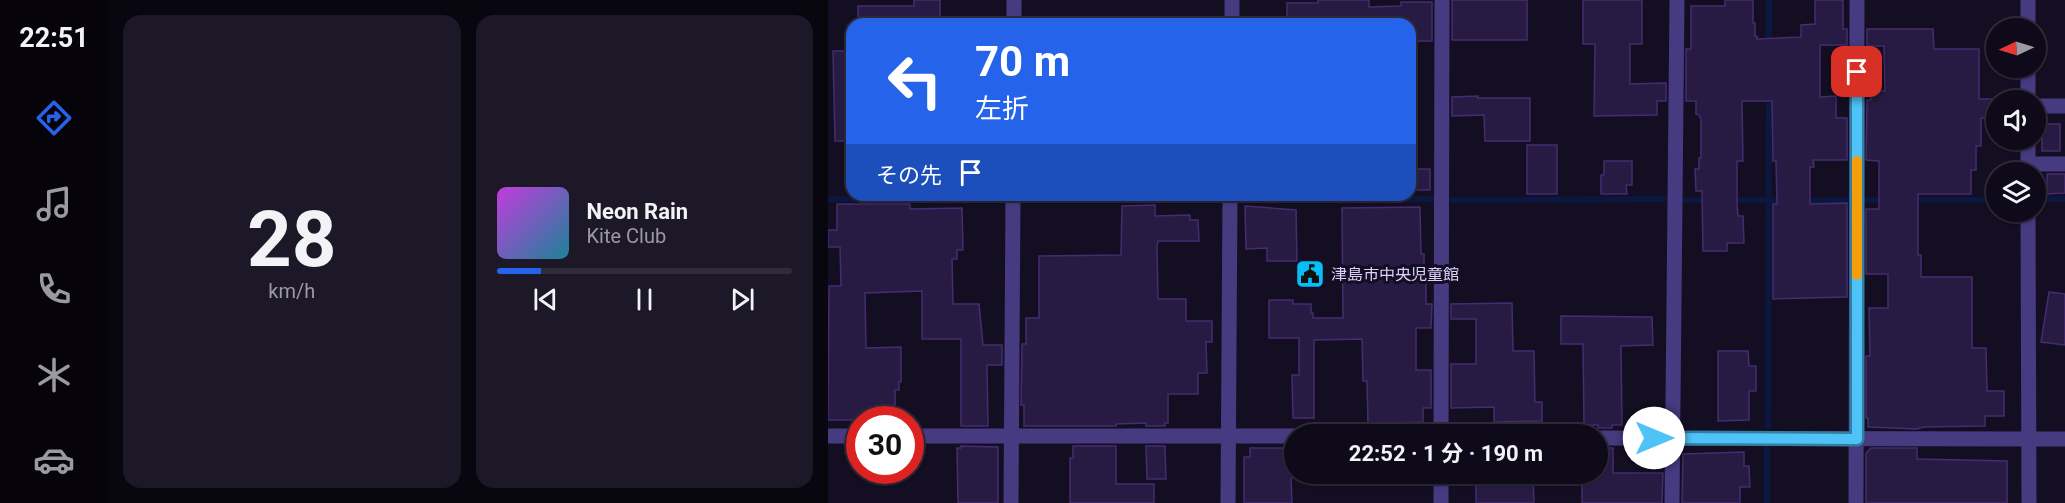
<!DOCTYPE html>
<html lang="ja">
<head>
<meta charset="utf-8">
<style>
  body { margin:0; font-family:Roboto,"Noto Sans JP",sans-serif; background:#1d1827; color:#f1f3f6; height:100vh; display:flex; flex-direction:column; font-size:22px; white-space:nowrap }
  * { box-sizing:border-box; margin:0 }
  p { font-size:20px; color:#9b9aa2 }
  .icon { flex:none; width:33px; height:33px; fill:none; stroke:currentColor; stroke-width:2; stroke-linecap:round; stroke-linejoin:round }
  .map { position:relative; flex:1; overflow:hidden }
  .sheet { display:flex; flex-direction:column; gap:15px; padding:15px; background:#08060e; width:720px }
  .sheet>* { flex:none }
  .top-card { position:absolute; left:18px; top:18px; width:570px; height:183px; border-radius:18px; box-shadow:0 2px 4px #0004,0 0 0 2px #2f2b39; background:#2563eb; color:#fff; overflow:hidden }
  .needle { width:39px; rotate:266deg }
  .controls { position:absolute; left:1158px; top:18px; display:grid; gap:12px }
  .controls a { display:grid; place-items:center; width:60px; height:60px; border-radius:50%; background:#0f0a1a; box-shadow:0 2px 4px #0004,0 0 0 2px #2f2b39; font-size:30px }
  .speed { position:absolute; left:18px; top:406px; display:flex; gap:12px; font-size:30px; font-weight:700; text-align:center }
  .speed>* { display:grid; place-content:center; width:78px; height:78px; border-radius:50%; background:#0f0a1a; box-shadow:0 2px 4px #0004,0 0 0 2px #2f2b39; line-height:1 }
  .speed .limit { border:9px solid #d22; background:#fff; color:#111 }
  .pin { position:absolute; display:grid; place-items:center; width:51px; height:51px; color:#fff; margin:-26px; border-radius:12px; box-shadow:0 3px 9px #0006 }
  .me { position:absolute; width:66px; margin:-33px; rotate:90deg; stroke-linejoin:round; filter:drop-shadow(0 0 4px #0008) }
  .turn { display:flex; align-items:center; gap:21px; height:126px; padding:0 30px; font-size:27px }
  .turn .icon { width:78px; height:78px; stroke-width:2.5 }
  .turn b { display:block; font-size:42px; line-height:51px }
  .then { display:flex; align-items:center; height:57px; padding:0 30px; background:#0003; gap:12px; font-size:22px }
  .sheet .tile { flex:1; display:flex; flex-direction:column; justify-content:center; gap:9px; min-width:0; padding:0 21px; border-radius:18px; background:#1d1827 }
  .sheet .dial { align-items:center; gap:0 }
  .dial b { font-size:78px; line-height:1 }
  .song { display:flex; align-items:center; gap:18px }
  .cover { width:72px; height:72px; border-radius:9px; background:linear-gradient(135deg,hsl(290 70% 55%),hsl(190 70% 35%)) }
  .played { height:6px; border-radius:3px; background:linear-gradient(90deg,#2563eb 15%,#2f2b39 15%) }
  .keys { display:flex; justify-content:space-around; direction:ltr }
  .sheet .tiles { flex:1; display:grid; gap:15px; grid-template-columns:repeat(2,1fr) }
  .trip { position:absolute; left:456px; top:424px; width:324px; height:60px; border-radius:30px; background:#0f0a1a; box-shadow:0 2px 4px #0004,0 0 0 2px #2f2b39; font-weight:700; line-height:60px; text-align:center }
  main { display:flex; flex:1; min-height:0 }
  .dock { display:flex; flex-direction:column; width:108px; justify-content:space-around; align-items:center; background:#06040a; color:#9b9aa2 }
  .dock .icon { width:42px; height:42px }
  .dock .current { color:#2563eb }
  .dock b { font-size:27px; color:#f1f3f6 }
  .map>svg:first-child { display:block }
  .lines { fill:none; stroke-linecap:round; stroke-linejoin:round }
  .stream { stroke:#0b173f; stroke-width:6 }
  .building { fill:#281b43; stroke:#432d6f; stroke-width:1.5 }
  .minor { stroke:#463a81; stroke-width:15 }
  .route-casing { stroke:#337fa1; stroke-width:15 }
  .route { stroke:#4fc3f7; stroke-width:10 }
  .slow { stroke:#f59e0b; stroke-width:10 }
  .labels { text-anchor:middle; dominant-baseline:central; stroke-width:6; stroke-linejoin:round; paint-order:stroke }
  .poi-label { font-size:16px; fill:#dcd1fe; stroke:#140e23; text-anchor:start }
</style>
</head>
<body>
<main>
<nav class="dock">
<b>22:51</b>
<svg class="icon current" aria-label="directions" viewBox="0 0 24 24"><path d="M12 3l9 9-9 9-9-9zM9 14v-3h6M13 9l2 2-2 2"/></svg>
<svg class="icon" aria-label="music" viewBox="0 0 24 24"><path d="M9 18V5l10-2v13"/><circle cx="6" cy="18" r="3"/><circle cx="16" cy="16" r="3"/></svg>
<svg class="icon" aria-label="phone" viewBox="0 0 24 24"><path d="M5 4h4l2 5-3 2q2 4 5 5l2-3 5 2v4C11 20 4 13 5 4z"/></svg>
<svg class="icon" aria-label="climate" viewBox="0 0 24 24"><path d="M12 3v18M4 7l16 10M4 17L20 7"/></svg>
<svg class="icon" aria-label="car" viewBox="0 0 24 24"><path d="M5 17H2v-5l4-1 3-4h7l3 4 3 1v5h-3M9 17h6M6 11h13"/><circle cx="7" cy="17" r="2"/><circle cx="17" cy="17" r="2"/></svg>
</nav>
<section class="sheet">
<div class="tiles">
<div class="tile dial"><b>28</b><p>km/h</p></div>
<div class="tile">
<div class="song"><i class="cover"></i><div><b>Neon Rain</b><p>Kite Club</p></div></div>
<div class="played"></div>
<div class="keys"><svg class="icon" aria-label="previous" viewBox="0 0 24 24"><path d="M18 5L8 12l10 7zM5 5v14"/></svg><svg class="icon" aria-label="pause" viewBox="0 0 24 24"><path d="M8 5v14M16 5v14"/></svg><svg class="icon" aria-label="next" viewBox="0 0 24 24"><path d="M6 5l10 7-10 7zM19 5v14"/></svg></div>
</div>
</div>
</section>
<div class="map">
<svg width="1237" height="503" viewBox="0 0 1237 503">
  <rect width="100%" height="100%" fill="#140e23"/>
  <g class="lines">
    <path class="stream" d="M 941,44 L 941,0
      M 0,199 L 176,199
      M 417,199 L 604,199
      M 1213,199 L 1237,199
      M 194,200 L 386,199
      M 624,200 L 836,199
      M 856,200 L 882,200
      M 901,200 L 957,200
      M 976,200 L 1020,200
      M 1039,200 L 1059,200
      M 1084,200 L 1168,200
      M 940,426 L 941,93
      M 939,503 L 939,447"/>
  </g>
  <path class="building" d="M 86,0 L 112,0 L 112,24 L 30,24 L 30,6 L 86,6 Z
    M 490,0 L 541,0 L 541,7 L 573,6 L 573,2 L 604,2 L 604,41 L 582,41 L 582,24 L 459,24 L 459,3 L 490,3 Z
    M 624,0 L 699,0 L 699,40 L 624,40 Z
    M 755,0 L 814,0 L 814,44 L 802,44 L 802,84 L 838,83 L 838,101 L 829,101 L 829,115 L 766,116 L 767,44 L 755,44 Z
    M 897,0 L 925,0 L 925,23 L 927,23 L 927,36 L 929,36 L 929,39 L 973,37 L 973,25 L 987,24 L 987,0 L 1015,0 L 1015,29 L 1019,29 L 1019,45 L 992,45 L 992,97 L 1008,96 L 1008,118 L 1019,118 L 1019,160 L 985,160 L 986,167 L 982,167 L 982,204 L 1019,203 L 1019,297 L 945,299 L 945,204 L 949,204 L 948,161 L 945,161 L 944,101 L 914,101 L 915,161 L 909,161 L 909,204 L 910,216 L 915,216 L 916,243 L 899,243 L 899,251 L 875,251 L 874,191 L 868,191 L 867,169 L 871,169 L 871,158 L 873,158 L 873,119 L 871,115 L 868,114 L 868,101 L 858,101 L 858,49 L 863,49 L 863,6 L 897,6 Z
    M 1039,29 L 1105,29 L 1106,49 L 1151,49 L 1151,99 L 1164,99 L 1164,118 L 1153,118 L 1153,146 L 1148,146 L 1148,170 L 1143,170 L 1143,194 L 1090,194 L 1090,255 L 1093,255 L 1093,277 L 1144,277 L 1144,348 L 1158,348 L 1159,391 L 1176,391 L 1176,416 L 1157,416 L 1157,426 L 1096,427 L 1089,429 L 1040,427 L 1040,418 L 1038,418 L 1038,356 L 1042,356 L 1041,308 L 1060,308 L 1060,274 L 1038,274 L 1038,209 L 1051,209 L 1051,161 L 1038,160 L 1039,100 L 1043,100 L 1043,91 L 1057,91 L 1056,46 L 1039,46 Z
    M 5,51 L 24,51 L 24,141 L 7,141 Z
    M 650,96 L 650,98 L 702,98 L 702,141 L 657,141 L 656,115 L 624,116 L 624,97 Z
    M 1214,124 L 1232,124 L 1232,151 L 1214,151 Z
    M 699,145 L 729,145 L 729,194 L 699,194 Z
    M 776,161 L 804,161 L 804,185 L 798,185 L 799,194 L 773,194 L 773,175 L 776,175 Z
    M 582,169 L 602,169 L 602,190 L 582,190 Z
    M 1219,174 L 1237,174 L 1237,193 L 1219,194 Z
    M 9,204 L 82,204 L 82,209 L 134,208 L 135,250 L 129,250 L 129,259 L 124,259 L 125,304 L 151,304 L 155,345 L 174,345 L 174,365 L 159,365 L 160,426 L 133,426 L 133,339 L 94,339 L 94,291 L 37,293 L 38,348 L 73,347 L 73,382 L 71,382 L 71,390 L 67,390 L 67,412 L 64,412 L 64,420 L 0,420 L 1,286 L 13,286 L 12,247 L 0,247 L 0,230 L 9,230 Z
    M 327,205 L 327,216 L 362,215 L 362,220 L 370,220 L 371,241 L 330,241 L 329,247 L 330,299 L 358,299 L 358,321 L 384,321 L 384,342 L 378,342 L 379,373 L 370,373 L 370,394 L 340,394 L 340,423 L 337,423 L 337,426 L 318,426 L 318,423 L 288,424 L 288,426 L 196,426 L 196,405 L 193,405 L 194,344 L 198,344 L 198,318 L 211,318 L 211,256 L 293,255 L 294,206 Z
    M 417,206 L 468,210 L 469,261 L 439,261 L 439,248 L 418,249 Z
    M 592,207 L 593,254 L 596,254 L 596,277 L 598,277 L 598,304 L 604,304 L 603,328 L 588,328 L 588,370 L 603,370 L 603,408 L 595,408 L 595,422 L 562,423 L 562,426 L 540,426 L 539,381 L 535,381 L 534,339 L 486,340 L 486,418 L 465,418 L 464,375 L 471,375 L 471,338 L 441,338 L 441,300 L 465,300 L 465,304 L 483,304 L 483,313 L 485,313 L 485,318 L 515,318 L 514,208 Z
    M 1221,292 L 1237,294 L 1237,345 L 1213,342 Z
    M 684,303 L 685,351 L 706,351 L 707,402 L 714,402 L 714,421 L 666,422 L 666,407 L 623,408 L 623,364 L 648,364 L 648,319 L 623,319 L 623,304 Z
    M 733,316 L 824,317 L 825,345 L 793,346 L 794,425 L 784,425 L 784,428 L 770,428 L 770,425 L 756,425 L 755,344 L 733,344 Z
    M 890,351 L 920,351 L 921,366 L 928,366 L 928,391 L 921,391 L 921,420 L 890,421 Z
    M 133,446 L 170,447 L 170,503 L 130,503 L 129,448 L 133,448 Z
    M 245,446 L 288,446 L 288,484 L 326,484 L 326,503 L 242,503 L 242,458 L 245,458 Z
    M 318,446 L 337,446 L 338,479 L 319,479 Z
    M 422,448 L 466,448 L 466,478 L 463,478 L 464,503 L 416,503 L 416,457 L 422,457 Z
    M 770,448 L 785,448 L 785,473 L 835,473 L 834,503 L 754,503 L 754,474 L 770,474 Z
    M 1043,448 L 1089,448 L 1089,459 L 1179,461 L 1179,503 L 1038,503 L 1038,453 Z
    M 916,452 L 916,466 L 921,466 L 922,487 L 912,487 L 912,503 L 854,503 L 855,454 Z
    M 648,474 L 705,474 L 706,503 L 648,503 Z"/>
  <g class="lines">
    <path class="minor" d="M 1200,0 L 1200,28
      M 186,24 L 186,0
      M 404,24 L 404,0
      M 1200,68 L 1200,100
      M 1208,106 L 1237,106
      M 1200,140 L 1200,172
      M 1200,164 L 1237,164
      M 1200,212 L 1201,503
      M 613,435 L 614,0
      M 0,436 L 32,436
      M 82,436 L 466,436
      M 770,438 L 1237,439
      M 183,503 L 185,195
      M 400,503 L 402,195
      M 613,503 L 613,474
      M 844,503 L 849,0
      M 1028,503 L 1029,0"/>
  </g>
  <g class="lines">
    <g class="route-casing">
      <path id="route" d="M 826,438 L 1029,439 L 1029,72"/>
    </g>
    <use href="#route" class="route"/>
    <path class="slow" d="M 1029,275 L 1029,161"/>
  </g>
  <defs>
    <g id="civic-square" transform="scale(1.5)"><rect x="-9" y="-9" width="18" height="18" rx="4" fill="#06bff6" stroke="#140e23"/><path d="M-.6-6.5H3V-4.5H.6V-3L4-1V1h2V6H-6V1h2V-1L-.6-3ZM-1.2 2.5V6h2.4V2.5Z" fill="#111"/></g>
  </defs>
  <g fill-rule="evenodd">
    <use href="#civic-square" x="482" y="274"/>
  </g>
  <g class="labels">
    <g class="poi-label">
      <text x="503" y="274">津島市中央児童館</text>
    </g>
  </g>
</svg>
<div class="controls">
<a><svg class="needle" viewBox="-14 -14 28 28"><path d="M0-13l5 13h-10z" fill="#e53935"/><path d="M0 13l5-13h-10z" fill="#9b9aa2"/></svg></a>
<a><svg class="icon" aria-label="sound" viewBox="0 0 24 24"><path d="M4 9h4l5-4v14l-5-4H4zM17 9q2 3 0 6"/></svg></a>
<a><svg class="icon" aria-label="layers" viewBox="0 0 24 24"><path d="M12 4l9 5-9 5-9-5zM3 14l9 5 9-5"/></svg></a>
</div>
<div class="speed"><div class="limit">30</div></div>
<div class="pin" style="left:1029px;top:72px;background:#d93025"><svg class="icon" aria-label="arrive" viewBox="0 0 24 24"><path d="M6 21V4h12l-3 4 3 4H6"/></svg></div>
<svg class="me" style="left:826px;top:438px" viewBox="-20 -20 40 40"><circle r="19" fill="#fff"/><path d="M0-13L10 11 0 6-10 11z" fill="#4fc3f7"/></svg>
<div class="trip">22:52 · 1 分 · 190 m</div>
<div class="top-card">
<div class="turn"><svg class="icon" aria-label="left" viewBox="0 0 24 24"><path d="M17 20v-9H6M10 6l-5 5 5 5"/></svg><div><b>70 m</b>左折</div></div>
<div class="then">その先<svg class="icon" aria-label="arrive" viewBox="0 0 24 24"><path d="M6 21V4h12l-3 4 3 4H6"/></svg></div>
</div>
</div>
</main>
</body>
</html>
